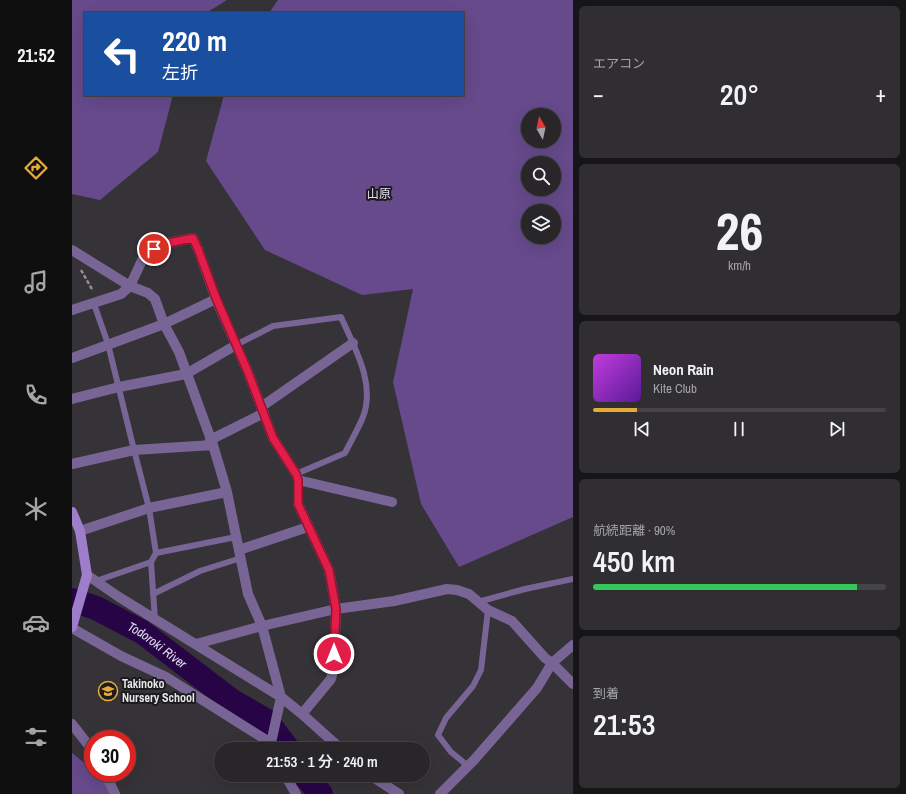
<!DOCTYPE html>
<html lang="ja">
<head>
<meta charset="utf-8">
<style>
  body { margin:0; font-family:"Archivo Narrow","Noto Sans JP",sans-serif; background:#302e31; color:#f1f3f6; height:100vh; display:flex; flex-direction:column; font-size:15px; white-space:nowrap }
  * { box-sizing:border-box; margin:0 }
  p { font-size:13px; color:#a5a5a8 }
  .icon { flex:none; width:22px; height:22px; fill:none; stroke:currentColor; stroke-width:2; stroke-linecap:round; stroke-linejoin:round }
  .map { position:relative; flex:1; overflow:hidden }
  .side { display:flex; flex-direction:column; gap:6px; padding:6px; background:#161517; width:333px }
  .side>* { flex:none }
  .top-card { position:absolute; left:12px; top:12px; width:380px; height:84px; border-radius:0px; box-shadow:0 4px 16px #0002,0 0 0 1px #444346; background:#1a4fa0; color:#fff; overflow:hidden }
  .needle { width:26px; rotate:351deg }
  .buttons { position:absolute; left:449px; top:108px; display:grid; gap:8px }
  .buttons a { display:grid; place-items:center; width:40px; height:40px; border-radius:50%; background:#282629; box-shadow:0 4px 16px #0002,0 0 0 1px #444346; font-size:20px }
  .speed { position:absolute; left:12px; top:730px; display:flex; gap:8px; font-size:20px; font-weight:700; text-align:center }
  .speed>* { display:grid; place-content:center; width:52px; height:52px; border-radius:50%; background:#282629; box-shadow:0 4px 16px #0002,0 0 0 1px #444346; line-height:1 }
  .speed .limit { border:6px solid #d22; background:#fff; color:#111 }
  .pin { position:absolute; display:grid; place-items:center; width:34px; height:34px; color:#fff; margin:-17px; border:2px solid #fff; border-radius:50%; box-shadow:0 1px 4px #0007 }
  .me { position:absolute; width:44px; margin:-22px; rotate:0deg; stroke-linejoin:round; filter:drop-shadow(0 0 3px #0008) }
  .turn { display:flex; align-items:center; gap:14px; height:84px; padding:0 12px; font-size:18px }
  .turn .icon { width:52px; height:52px; stroke-width:2.5 }
  .turn b { display:block; font-size:28px; line-height:34px }
  .big { font-size:30px; font-weight:600; line-height:1.1 }
  .side .tile { flex:1; display:flex; flex-direction:column; justify-content:center; gap:6px; min-width:0; padding:0 14px; border-radius:6px; background:#302e31 }
  .side .dial { align-items:center; gap:0 }
  .dial b { font-size:52px; line-height:1 }
  .song { display:flex; align-items:center; gap:12px }
  .cover { width:48px; height:48px; border-radius:6px; background:linear-gradient(135deg,hsl(290 70% 55%),hsl(270 70% 35%)) }
  .played { height:4px; border-radius:2px; background:linear-gradient(90deg,#e7ac37 15%,#444346 15%) }
  .keys { display:flex; justify-content:space-around; direction:ltr }
  .heat { display:flex; justify-content:space-between; align-items:center; font-size:22px; direction:ltr }
  .charge { height:6px; border-radius:3px; background:linear-gradient(90deg,#34c759 90%,#444346 0) }
  .trip { position:absolute; left:142px; top:742px; width:216px; height:40px; border-radius:20px; background:#282629; box-shadow:0 4px 16px #0002,0 0 0 1px #444346; font-weight:600; line-height:40px; text-align:center }
  main { display:flex; flex:1; min-height:0 }
  .menu { display:flex; flex-direction:column; width:72px; justify-content:space-around; align-items:center; background:#100f10; color:#a5a5a8 }
  .menu .icon { width:28px; height:28px }
  .menu .selected { color:#e7ac37 }
  .menu b { font-size:18px; color:#f1f3f6 }
  .map>svg:first-child { display:block }
  .green { fill:#664a8c; fill-rule:evenodd }
  .lines { fill:none; stroke-linecap:round; stroke-linejoin:round }
  .river { stroke:#270446; stroke-width:24 }
  .path { stroke:#908f92; stroke-width:2.5; stroke-dasharray:4 2; stroke-linecap:butt }
  .lane { stroke:#786595; stroke-width:6 }
  .street { stroke:#786595; stroke-width:10 }
  .secondary { stroke:#9e7ecb; stroke-width:10 }
  .route-casing { stroke:#92132f; stroke-width:10 }
  .route { stroke:#e11d48; stroke-width:7 }
  .labels { text-anchor:middle; dominant-baseline:central; stroke-width:4; stroke-linejoin:round; paint-order:stroke }
  .park-label { font-size:12px; fill:#e4dcf0; stroke:#1c1b1d }
  .poi-label { font-size:12px; font-weight:bold; fill:#e7e6e8; stroke:#1c1b1d; text-anchor:start }
  .water-label { font-size:13px; font-style:italic; fill:#e3dcf0; stroke:#1c1b1d }
</style>
</head>
<body>
<main>
<nav class="menu">
<b>21:52</b>
<svg class="icon selected" aria-label="directions" viewBox="0 0 24 24"><path d="M12 3l9 9-9 9-9-9zM9 14v-3h6M13 9l2 2-2 2"/></svg>
<svg class="icon" aria-label="music" viewBox="0 0 24 24"><path d="M9 18V5l10-2v13"/><circle cx="6" cy="18" r="3"/><circle cx="16" cy="16" r="3"/></svg>
<svg class="icon" aria-label="phone" viewBox="0 0 24 24"><path d="M5 4h4l2 5-3 2q2 4 5 5l2-3 5 2v4C11 20 4 13 5 4z"/></svg>
<svg class="icon" aria-label="climate" viewBox="0 0 24 24"><path d="M12 3v18M4 7l16 10M4 17L20 7"/></svg>
<svg class="icon" aria-label="car" viewBox="0 0 24 24"><path d="M5 17H2v-5l4-1 3-4h7l3 4 3 1v5h-3M9 17h6M6 11h13"/><circle cx="7" cy="17" r="2"/><circle cx="17" cy="17" r="2"/></svg>
<svg class="icon" aria-label="filters" viewBox="0 0 24 24"><path d="M4 7h16M4 17h16"/><circle cx="9" cy="7" r="2"/><circle cx="15" cy="17" r="2"/></svg>
</nav>
<div class="map">
<svg width="501" height="794" viewBox="0 0 501 794">
  <rect width="100%" height="100%" fill="#353337"/>
  <path class="green" d="M 0,0 L 155,0 L 134,13 L 13,13 L 13,95 L 101,95 L 86,152 L 28,200 L 0,194 Z
    M 206,0 L 501,0 L 501,517 L 387,567 L 349,504 L 321,382 L 341,289 L 290,295 L 193,250 L 134,161 L 152,95 L 391,95 L 391,13 L 197,13 ZM 456,115 L 482,115 L 482,141 L 456,141 ZM 456,163 L 482,163 L 482,189 L 456,189 ZM 456,211 L 482,211 L 482,237 L 456,237 Z
    M 0,753 L 21,770 L 21,773 L 24,773 L 49,794 L 0,794 Z"/>
  <g class="lines">
    <g class="river">
      <path id="s1" d="M 0,600 L 24,608 L 70,632 L 159,700 L 195,721 L 216,749"/>
      <path d="M 232,775 L 249,794"/>
    </g>
    <path class="path" d="M 9,270 L 21,291"/>
    <path class="lane" d="M 22,304 L 36,344 L 62,450 L 77,508 L 84,553 L 79,562 L 83,620
      M 164,345 L 201,326 L 269,317 C 282,347 304,383 291,417 C 286,429 279,441 273,453 L 224,474
      M 84,553 L 164,537
      M 24,581 L 79,562
      M 81,594 L 128,571 L 169,558
      M 406,602 L 453,589 L 501,579
      M 396,766 L 379,752 L 366,735 L 374,718 L 401,686 L 409,670 L 416,610"/>
    <path class="street" d="M 0,250 L 58,286 L 76,293 L 83,299 L 92,324 L 107,352 L 141,445 L 155,492 L 176,594 L 190,626 L 209,697 L 199,743 L 201,749
      M 0,310 L 49,294 L 58,286 L 73,254 L 91,244 L 121,238 L 126,249 L 144,299 L 176,372 L 201,438 L 224,474 L 226,480 L 226,504 L 257,570 L 264,609 L 262,667 L 259,679 L 230,714
      M 0,358 L 92,324 L 144,299
      M 0,399 L 47,387 L 114,374 L 164,345
      M 189,407 L 281,343
      M 138,440 L 192,413
      M 0,464 L 62,450 L 141,445
      M 226,480 L 320,502
      M 8,531 L 77,508 L 155,492
      M 167,550 L 236,527
      M 15,575 L 47,597 L 209,697 L 230,714 L 269,749
      M 0,628 L 49,656 L 94,677 L 199,743
      M 124,644 L 190,626 L 264,609 L 322,601 L 375,589 L 385,590 L 397,594 L 416,610 L 440,621 L 473,658 L 480,663 L 465,688 L 402,760 L 368,794
      M 501,645 L 480,663 L 501,684
      M 0,724 L 21,751
      M 33,773 L 43,794
      M 213,775 L 224,794
      M 298,775 L 327,794"/>
    <path class="secondary" d="M 0,512 L 8,531 L 15,575 L 0,627"/>
  </g>
  <g class="lines">
    <g class="route-casing">
      <path id="route" d="M 82,249 L 91,244 L 121,238 L 126,249 L 144,298 L 176,372 L 201,438 L 224,474 L 226,480 L 226,504 L 257,570 L 264,609 L 262,654"/>
    </g>
    <use href="#route" class="route"/>
  </g>
  <defs>
    <g id="school-ring" transform="scale(1)"><circle r="9.5" fill="#1c1b1d" stroke="#e7ac37" stroke-width="1.5"/><path d="M0-5L7-2L0 1L-7-2ZM-4 1L0 2.5L4 1V4Q0 6-4 4Z" fill="#e7ac37"/></g>
  </defs>
  <g fill-rule="evenodd">
    <use href="#school-ring" x="36" y="691"/>
  </g>
  <g class="labels">
    <g class="park-label">
      <text x="307" y="194">山原</text>
    </g>
    <g class="poi-label">
      <text x="50" y="684">Takinoko<tspan x="50" dy="14">Nursery School</tspan></text>
    </g>
    <g class="water-label">
      <text stroke="none"><textPath href="#s1" startOffset="97">Todoroki River</textPath></text>
    </g>
  </g>
</svg>
<div class="buttons">
<a><svg class="needle" viewBox="-14 -14 28 28"><path d="M0-13l5 13h-10z" fill="#e53935"/><path d="M0 13l5-13h-10z" fill="#a5a5a8"/></svg></a>
<a><svg class="icon" aria-label="search" viewBox="0 0 24 24"><circle cx="10" cy="10" r="6"/><path d="M15 15l6 6"/></svg></a>
<a><svg class="icon" aria-label="layers" viewBox="0 0 24 24"><path d="M12 4l9 5-9 5-9-5zM3 14l9 5 9-5"/></svg></a>
</div>
<div class="speed"><div class="limit">30</div></div>
<div class="pin" style="left:82px;top:249px;background:#d93025"><svg class="icon" aria-label="arrive" viewBox="0 0 24 24"><path d="M6 21V4h12l-3 4 3 4H6"/></svg></div>
<svg class="me" style="left:262px;top:654px" viewBox="-20 -20 40 40"><circle r="17" fill="#e11d48" stroke="#fff" stroke-width="3"/><path d="M0-11L8 9 0 5-8 9z" fill="#fff"/></svg>
<div class="trip">21:53 · 1 分 · 240 m</div>
<div class="top-card">
<div class="turn"><svg class="icon" aria-label="left" viewBox="0 0 24 24"><path d="M17 20v-9H6M10 6l-5 5 5 5"/></svg><div><b>220 m</b>左折</div></div>
</div>
</div>
<section class="side">
<div class="tile"><p>エアコン</p>
<div class="heat"><a>−</a><b class="big">20°</b><a>+</a></div>
</div>
<div class="tile dial"><b>26</b><p>km/h</p></div>
<div class="tile">
<div class="song"><i class="cover"></i><div><b>Neon Rain</b><p>Kite Club</p></div></div>
<div class="played"></div>
<div class="keys"><svg class="icon" aria-label="previous" viewBox="0 0 24 24"><path d="M18 5L8 12l10 7zM5 5v14"/></svg><svg class="icon" aria-label="pause" viewBox="0 0 24 24"><path d="M8 5v14M16 5v14"/></svg><svg class="icon" aria-label="next" viewBox="0 0 24 24"><path d="M6 5l10 7-10 7zM19 5v14"/></svg></div>
</div>
<div class="tile"><p>航続距離 · 90%</p><b class="big">450 km</b><div class="charge"></div></div>
<div class="tile"><p>到着</p><b class="big">21:53</b></div>
</section>
</main>
</body>
</html>
